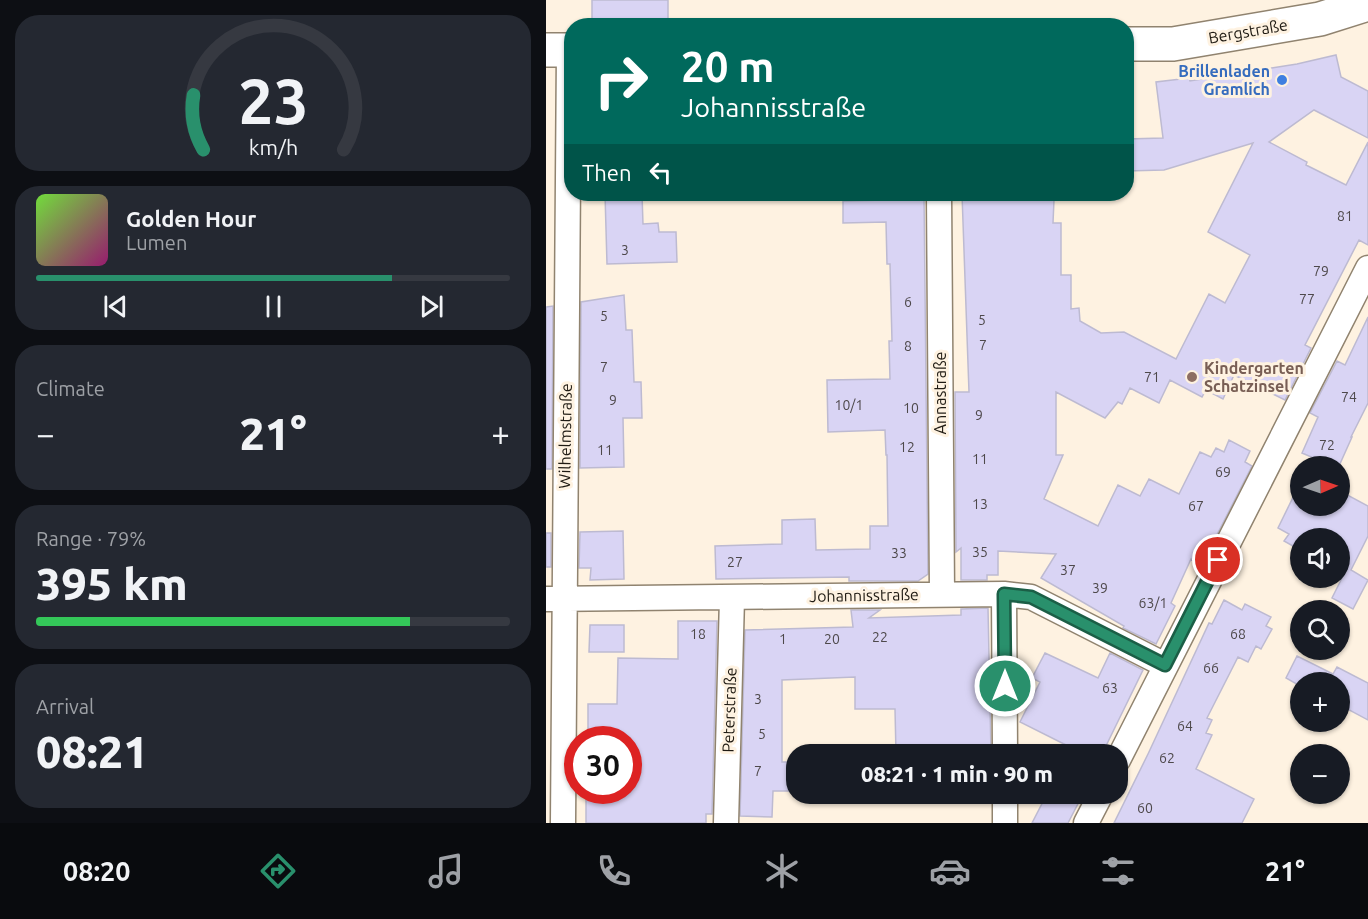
<!DOCTYPE html>
<html lang="en">
<head>
<meta charset="utf-8">
<style>
  body { margin:0; font-family:Ubuntu,sans-serif; background:#242831; color:#f1f3f6; height:100vh; display:flex; flex-direction:column; font-size:22px; white-space:nowrap }
  * { box-sizing:border-box; margin:0 }
  p { font-size:20px; color:#9ea1a6 }
  .icon { flex:none; width:33px; height:33px; fill:none; stroke:currentColor; stroke-width:2; stroke-linecap:round; stroke-linejoin:round }
  .map { position:relative; flex:1; overflow:hidden }
  .sheet { display:flex; flex-direction:column; gap:15px; padding:15px; background:#0d0f14; width:546px }
  .sheet>* { flex:none }
  .guide { position:absolute; left:18px; top:18px; width:570px; height:183px; border-radius:24px; box-shadow:0 2px 4px #0004; background:#00695c; color:#fff; overflow:hidden }
  .needle { width:39px; rotate:88deg }
  .controls { position:absolute; left:744px; top:456px; display:grid; gap:12px }
  .controls a { display:grid; place-items:center; width:60px; height:60px; border-radius:50%; background:#171b24; box-shadow:0 2px 4px #0004; font-size:30px }
  .speed { position:absolute; left:18px; top:726px; display:flex; gap:12px; font-size:30px; font-weight:700; text-align:center }
  .speed>* { display:grid; place-content:center; width:78px; height:78px; border-radius:50%; background:#171b24; box-shadow:0 2px 4px #0004; line-height:1 }
  .speed .limit { border:9px solid #d22; background:#fff; color:#111 }
  .pin { position:absolute; display:grid; place-items:center; width:51px; height:51px; color:#fff; margin:-26px; border:3px solid #fff; border-radius:50%; box-shadow:0 2px 6px #0007 }
  .me { position:absolute; width:66px; margin:-33px; rotate:0deg; stroke-linejoin:round; filter:drop-shadow(0 0 4px #0008) }
  .turn { display:flex; align-items:center; gap:21px; height:126px; padding:0 18px; font-size:27px }
  .turn .icon { width:78px; height:78px; stroke-width:2.5 }
  .turn b { display:block; font-size:42px; line-height:51px }
  .then { display:flex; align-items:center; height:57px; padding:0 18px; background:#0003; gap:12px; font-size:22px }
  .big { font-size:45px; font-weight:800; line-height:1.1 }
  .sheet .widget { flex:1; display:flex; flex-direction:column; justify-content:center; gap:9px; min-width:0; padding:0 21px; border-radius:24px; background:#242831 }
  .sheet .dial { align-items:center; gap:0 }
  .dial svg { height:156px; overflow:visible; fill:none; stroke:#363941; stroke-width:7; stroke-linecap:round; text-anchor:middle }
  .dial text { fill:#f1f3f6; stroke:none }
  .song { display:flex; align-items:center; gap:18px }
  .cover { width:72px; height:72px; border-radius:9px; background:linear-gradient(135deg,hsl(100 70% 55%),hsl(320 70% 35%)) }
  .played { height:6px; border-radius:3px; background:linear-gradient(90deg,#29906c 75%,#363941 75%) }
  .keys { display:flex; justify-content:space-around; direction:ltr }
  .heat { display:flex; justify-content:space-between; align-items:center; font-size:33px; direction:ltr }
  .charge { height:9px; border-radius:4px; background:linear-gradient(90deg,#34c759 79%,#363941 0) }
  .trip { position:absolute; left:240px; top:744px; width:342px; height:60px; border-radius:24px; background:#171b24; box-shadow:0 2px 4px #0004; font-weight:800; line-height:60px; text-align:center }
  .tab-bar { display:flex; height:96px; justify-content:space-around; align-items:center; background:#090b0e; color:#9ea1a6 }
  .tab-bar .icon { width:42px; height:42px }
  .tab-bar .active { color:#29906c }
  .tab-bar b { font-size:27px; color:#f1f3f6 }
  main { display:flex; flex:1; min-height:0 }
  .map>svg:first-child { display:block }
  .building { fill:#d9d4f4; stroke:#bdbad1; stroke-width:1.5 }
  .lines { fill:none; stroke-linecap:round; stroke-linejoin:round }
  .minor-casing { stroke:#90836f; stroke-width:27 }
  .secondary-casing { stroke:#90836f; stroke-width:36 }
  .minor { stroke:#fff; stroke-width:24 }
  .secondary { stroke:#fff; stroke-width:33 }
  .route-casing { stroke:#1b5e46; stroke-width:15 }
  .route { stroke:#29906c; stroke-width:10 }
  .shop-dot { fill:#3f7fe0; stroke:#fef2e1; stroke-width:2 }
  .education-dot { fill:#8d6e63; stroke:#fef2e1; stroke-width:2 }
  .labels { text-anchor:middle; dominant-baseline:central; stroke-width:6; stroke-linejoin:round; paint-order:stroke }
  .number-label { font-size:14px; fill:#4e494b }
  .street-label { font-size:16px; fill:#201b13; stroke:#fef2e1 }
  .shop-label { font-size:16px; font-weight:bold; fill:#366cbe; stroke:#fef2e1; text-anchor:end }
  .education-label { font-size:16px; font-weight:bold; fill:#785e54; stroke:#fef2e1; text-anchor:start }
</style>
</head>
<body>
<main>
<section class="sheet">
<div class="widget dial"><svg viewBox="0 0 100 80">
<path d="M14 69A42 42 0 1 1 86 69"/>
<path d="M14 69A42 42 0 0 1 9 41" stroke="#29906c"/>
<text x="50" y="56" font-size="32" font-weight="700">23</text>
<text x="50" y="72" font-size="11">km/h</text>
</svg></div>
<div class="widget">
<div class="song"><i class="cover"></i><div><b>Golden Hour</b><p>Lumen</p></div></div>
<div class="played"></div>
<div class="keys"><svg class="icon" aria-label="previous" viewBox="0 0 24 24"><path d="M18 5L8 12l10 7zM5 5v14"/></svg><svg class="icon" aria-label="pause" viewBox="0 0 24 24"><path d="M8 5v14M16 5v14"/></svg><svg class="icon" aria-label="next" viewBox="0 0 24 24"><path d="M6 5l10 7-10 7zM19 5v14"/></svg></div>
</div>
<div class="widget"><p>Climate</p>
<div class="heat"><a>−</a><b class="big">21°</b><a>+</a></div>
</div>
<div class="widget"><p>Range · 79%</p><b class="big">395 km</b><div class="charge"></div></div>
<div class="widget"><p>Arrival</p><b class="big">08:21</b></div>
</section>
<div class="map">
<svg width="822" height="823" viewBox="0 0 822 823">
  <rect width="100%" height="100%" fill="#fef2e1"/>
  <path class="building" d="M 46,0 L 122,0 L 122,20 L 46,21 Z
    M 790,55 L 795,77 L 822,91 L 822,138 L 768,110 L 723,142 L 761,162 L 760,165 L 800,185 L 822,142 L 822,245 L 813,240 L 759,345 L 765,348 L 739,400 L 688,375 L 677,399 L 660,390 L 656,397 L 624,380 L 613,403 L 584,388 L 576,404 L 572,402 L 559,418 L 510,392 L 510,455 L 517,455 L 498,499 L 552,526 L 572,485 L 594,496 L 603,479 L 633,494 L 654,452 L 665,457 L 670,448 L 678,452 L 683,440 L 704,451 L 699,462 L 706,466 L 656,564 L 645,559 L 625,603 L 629,606 L 610,644 L 577,628 L 578,626 L 495,578 L 510,554 L 452,551 L 452,575 L 441,575 L 441,580 L 415,580 L 415,548 L 410,552 L 409,392 L 423,392 L 416,194 L 454,194 L 454,198 L 508,200 L 507,223 L 515,223 L 515,275 L 525,275 L 525,309 L 533,308 L 534,321 L 555,333 L 578,332 L 630,359 L 663,294 L 679,303 L 704,255 L 662,232 L 707,143 L 618,170 L 580,171 L 580,139 L 617,138 L 610,82 L 643,78 L 644,81 L 751,64 Z
    M 59,194 L 96,194 L 97,224 L 112,223 L 113,232 L 130,232 L 131,262 L 61,264 Z
    M 339,194 L 378,194 L 382,574 L 372,581 L 303,581 L 303,577 L 170,579 L 169,546 L 236,544 L 236,520 L 269,519 L 270,550 L 324,549 L 324,526 L 342,526 L 341,455 L 340,455 L 339,430 L 282,432 L 281,380 L 344,379 L 343,341 L 346,341 L 344,264 L 341,264 L 340,222 L 297,223 L 297,201 L 339,200 Z
    M 78,295 L 80,330 L 86,330 L 88,382 L 95,382 L 96,418 L 77,418 L 78,467 L 34,468 L 35,302 Z
    M 7,306 L 6,469 L 0,469 L 0,307 Z
    M 822,317 L 822,403 L 805,437 L 806,437 L 793,466 L 763,466 L 768,458 L 756,453 L 772,417 L 764,413 L 791,361 L 799,365 Z
    M 754,483 L 754,506 L 794,506 L 794,491 L 822,506 L 822,536 L 805,570 L 822,580 L 807,609 L 786,598 L 799,572 L 794,570 L 794,538 L 754,538 L 754,550 L 738,541 L 743,534 L 732,528 Z
    M 77,531 L 78,579 L 44,580 L 45,568 L 33,568 L 34,532 Z
    M 0,533 L 5,533 L 5,567 L 0,567 Z
    M 678,600 L 696,610 L 699,604 L 725,617 L 720,626 L 726,629 L 715,649 L 710,646 L 702,662 L 692,657 L 661,718 L 666,720 L 660,733 L 666,735 L 650,769 L 708,799 L 696,823 L 568,823 L 602,754 L 663,623 L 666,624 Z
    M 442,608 L 445,754 L 350,754 L 349,709 L 309,709 L 309,677 L 236,680 L 236,762 L 250,762 L 250,791 L 227,791 L 226,817 L 194,816 L 199,630 L 307,627 L 305,610 L 334,610 L 323,618 L 415,615 L 415,609 Z
    M 132,621 L 171,621 L 166,814 L 160,814 L 160,823 L 40,823 L 40,790 L 83,790 L 84,740 L 42,740 L 42,704 L 71,704 L 72,658 L 132,659 Z
    M 44,625 L 78,625 L 78,652 L 43,652 Z
    M 499,653 L 552,678 L 564,653 L 597,670 L 556,754 L 520,754 L 523,750 L 519,748 L 520,745 L 474,722 L 494,682 L 486,678 Z
    M 751,656 L 787,674 L 791,667 L 822,683 L 822,720 L 794,705 L 794,682 L 754,682 L 754,686 L 740,678 Z
    M 501,794 L 537,794 L 522,823 L 486,823 Z"/>
  <g class="lines">
    <g class="minor-casing">
      <path id="minor" d="M 393,194 L 396,593
        M 458,594 L 459,754
        M 0,599 L 458,594 L 485,597 L 619,665
        M 572,760 L 822,268
        M 459,794 L 459,823
        M 17,823 L 23,50
        M 180,823 L 186,598
        M 540,823 L 555,794"/>
    </g>
    <g class="secondary-casing">
      <path id="secondary" d="M 580,44 L 627,44 L 774,19 L 822,4
        M 0,50 L 26,50"/>
    </g>
    <use href="#minor" class="minor"/>
    <use href="#secondary" class="secondary"/>
  </g>
  <g class="lines">
    <g class="route-casing">
      <path id="route" d="M 459,686 L 458,594 L 485,597 L 619,665 L 672,560"/>
    </g>
    <use href="#route" class="route"/>
  </g>
  <circle class="shop-dot" cx="736" cy="80" r="6"/>
  <circle class="education-dot" cx="646" cy="377" r="6"/>
  <g class="labels">
    <g class="number-label">
      <text x="799" y="216">81</text>
      <text x="79" y="250">3</text>
      <text x="775" y="271">79</text>
      <text x="761" y="299">77</text>
      <text x="362" y="302">6</text>
      <text x="58" y="316">5</text>
      <text x="436" y="320">5</text>
      <text x="437" y="345">7</text>
      <text x="362" y="346">8</text>
      <text x="58" y="367">7</text>
      <text x="606" y="377">71</text>
      <text x="803" y="397">74</text>
      <text x="67" y="400">9</text>
      <text x="303" y="405">10/1</text>
      <text x="365" y="408">10</text>
      <text x="433" y="415">9</text>
      <text x="781" y="445">72</text>
      <text x="361" y="447">12</text>
      <text x="59" y="450">11</text>
      <text x="434" y="459">11</text>
      <text x="677" y="472">69</text>
      <text x="434" y="504">13</text>
      <text x="650" y="506">67</text>
      <text x="434" y="552">35</text>
      <text x="353" y="553">33</text>
      <text x="189" y="562">27</text>
      <text x="522" y="570">37</text>
      <text x="554" y="588">39</text>
      <text x="607" y="603">63/1</text>
      <text x="152" y="634">18</text>
      <text x="692" y="634">68</text>
      <text x="334" y="637">22</text>
      <text x="237" y="639">1</text>
      <text x="286" y="639">20</text>
      <text x="665" y="668">66</text>
      <text x="564" y="688">63</text>
      <text x="212" y="699">3</text>
      <text x="639" y="726">64</text>
      <text x="216" y="734">5</text>
      <text x="621" y="758">62</text>
      <text x="212" y="771">7</text>
      <text x="599" y="808">60</text>
    </g>
    <g class="street-label">
      <text transform="translate(702 31) rotate(-10)">Bergstraße</text>
      <text transform="translate(394 393) rotate(-90)">Annastraße</text>
      <text transform="translate(19 436) rotate(-89)">Wilhelmstraße</text>
      <text transform="translate(318 595) rotate(-1)">Johannisstraße</text>
      <text transform="translate(183 710) rotate(-88)">Peterstraße</text>
    </g>
    <g class="shop-label">
      <text x="724" y="71">Brillenladen<tspan x="724" dy="18">Gramlich</tspan></text>
    </g>
    <g class="education-label">
      <text x="658" y="368">Kindergarten<tspan x="658" dy="18">Schatzinsel</tspan></text>
    </g>
  </g>
</svg>
<div class="controls">
<a><svg class="needle" viewBox="-14 -14 28 28"><path d="M0-13l5 13h-10z" fill="#e53935"/><path d="M0 13l5-13h-10z" fill="#9ea1a6"/></svg></a>
<a><svg class="icon" aria-label="sound" viewBox="0 0 24 24"><path d="M4 9h4l5-4v14l-5-4H4zM17 9q2 3 0 6"/></svg></a>
<a><svg class="icon" aria-label="search" viewBox="0 0 24 24"><circle cx="10" cy="10" r="6"/><path d="M15 15l6 6"/></svg></a>
<a>+</a>
<a>−</a>
</div>
<div class="speed"><div class="limit">30</div></div>
<div class="pin" style="left:672px;top:560px;background:#d93025"><svg class="icon" aria-label="arrive" viewBox="0 0 24 24"><path d="M6 21V4h12l-3 4 3 4H6"/></svg></div>
<svg class="me" style="left:459px;top:686px" viewBox="-20 -20 40 40"><circle r="17" fill="#29906c" stroke="#fff" stroke-width="3"/><path d="M0-11L8 9 0 5-8 9z" fill="#fff"/></svg>
<div class="trip">08:21 · 1 min · 90 m</div>
<div class="guide">
<div class="turn"><svg class="icon" aria-label="right" viewBox="0 0 24 24"><path d="M7 20v-9h11M14 6l5 5-5 5"/></svg><div><b>20 m</b>Johannisstraße</div></div>
<div class="then">Then<svg class="icon" aria-label="left" viewBox="0 0 24 24"><path d="M17 20v-9H6M10 6l-5 5 5 5"/></svg></div>
</div>
</div>
</main>
<nav class="tab-bar">
<b>08:20</b>
<svg class="icon active" aria-label="directions" viewBox="0 0 24 24"><path d="M12 3l9 9-9 9-9-9zM9 14v-3h6M13 9l2 2-2 2"/></svg>
<svg class="icon" aria-label="music" viewBox="0 0 24 24"><path d="M9 18V5l10-2v13"/><circle cx="6" cy="18" r="3"/><circle cx="16" cy="16" r="3"/></svg>
<svg class="icon" aria-label="phone" viewBox="0 0 24 24"><path d="M5 4h4l2 5-3 2q2 4 5 5l2-3 5 2v4C11 20 4 13 5 4z"/></svg>
<svg class="icon" aria-label="climate" viewBox="0 0 24 24"><path d="M12 3v18M4 7l16 10M4 17L20 7"/></svg>
<svg class="icon" aria-label="car" viewBox="0 0 24 24"><path d="M5 17H2v-5l4-1 3-4h7l3 4 3 1v5h-3M9 17h6M6 11h13"/><circle cx="7" cy="17" r="2"/><circle cx="17" cy="17" r="2"/></svg>
<svg class="icon" aria-label="filters" viewBox="0 0 24 24"><path d="M4 7h16M4 17h16"/><circle cx="9" cy="7" r="2"/><circle cx="15" cy="17" r="2"/></svg>
<b>21°</b>
</nav>
</body>
</html>
